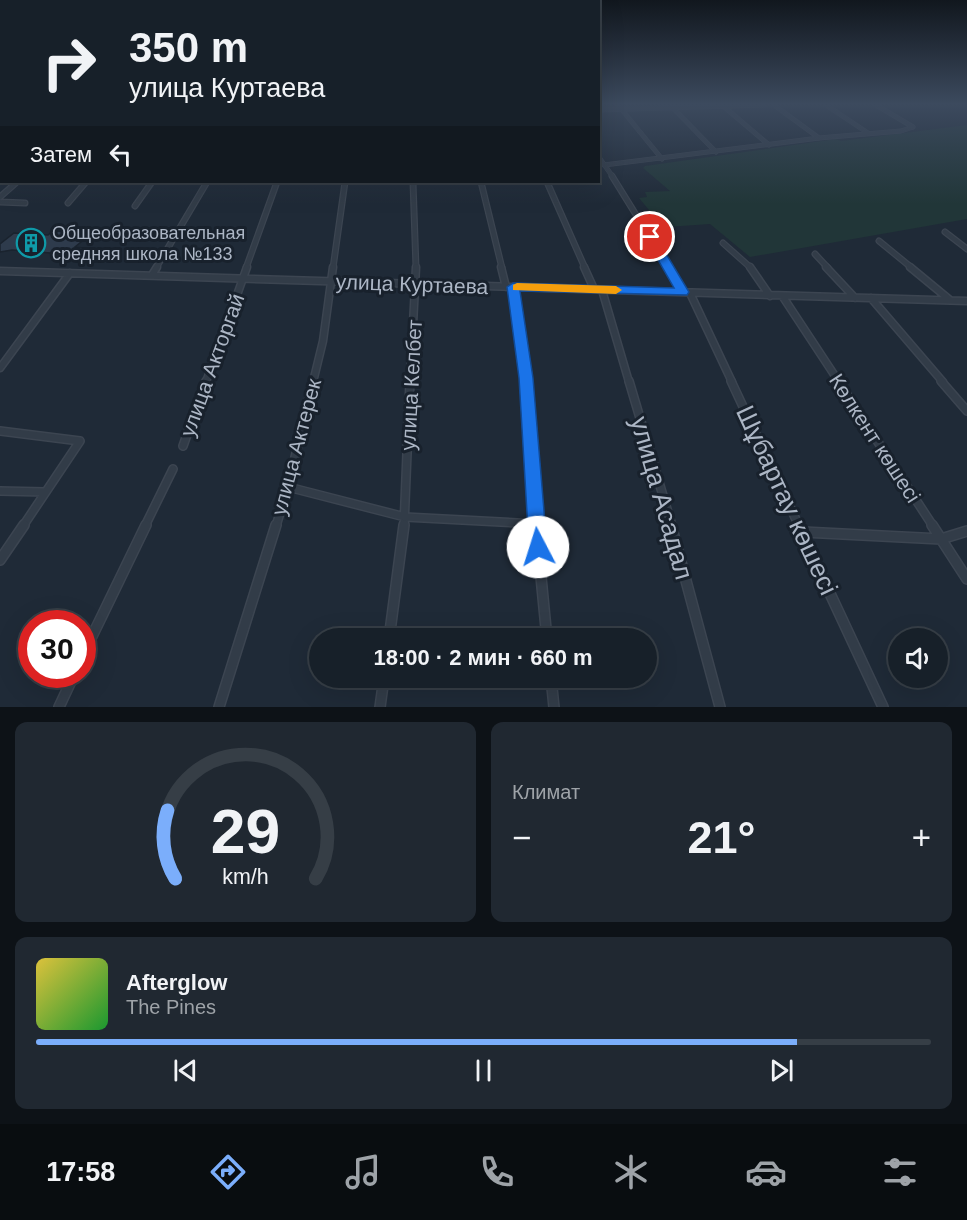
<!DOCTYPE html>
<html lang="ru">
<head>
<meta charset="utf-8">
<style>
  body { margin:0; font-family:Arial,sans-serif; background:#202831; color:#f1f3f6; height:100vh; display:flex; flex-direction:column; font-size:22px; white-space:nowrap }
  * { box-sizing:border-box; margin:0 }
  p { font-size:20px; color:#9ea3a8 }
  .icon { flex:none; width:33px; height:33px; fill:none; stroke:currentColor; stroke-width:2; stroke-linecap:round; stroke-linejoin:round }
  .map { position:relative; height:707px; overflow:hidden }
  .drawer { display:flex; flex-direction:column; gap:15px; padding:15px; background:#0d1217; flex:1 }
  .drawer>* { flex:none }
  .hud { position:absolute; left:0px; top:0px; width:600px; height:183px; box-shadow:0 6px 24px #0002,0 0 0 2px #363e46; background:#172029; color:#f1f3f6; overflow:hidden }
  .fabs { position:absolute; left:888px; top:628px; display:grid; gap:12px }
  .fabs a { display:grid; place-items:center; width:60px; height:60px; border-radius:50%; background:#172029; box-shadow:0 6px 24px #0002,0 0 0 2px #363e46; font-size:30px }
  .speed { position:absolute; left:18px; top:610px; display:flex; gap:12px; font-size:30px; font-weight:700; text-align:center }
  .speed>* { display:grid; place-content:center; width:78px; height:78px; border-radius:50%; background:#172029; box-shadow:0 6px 24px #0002,0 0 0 2px #363e46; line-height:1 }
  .speed .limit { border:9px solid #d22; background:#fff; color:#111 }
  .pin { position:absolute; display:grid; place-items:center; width:51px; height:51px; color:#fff; margin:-26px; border:3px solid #fff; border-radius:50%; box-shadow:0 2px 6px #0007 }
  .me { position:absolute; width:66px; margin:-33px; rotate:355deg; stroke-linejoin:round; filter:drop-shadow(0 0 4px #0008) }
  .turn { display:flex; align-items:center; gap:21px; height:126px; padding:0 30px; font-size:27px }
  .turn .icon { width:78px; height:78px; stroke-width:2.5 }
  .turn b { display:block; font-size:42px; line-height:51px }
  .then { display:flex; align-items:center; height:57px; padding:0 30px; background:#0003; gap:12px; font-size:22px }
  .big { font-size:45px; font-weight:700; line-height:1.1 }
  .drawer .widget { flex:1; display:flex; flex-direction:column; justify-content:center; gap:9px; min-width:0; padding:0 21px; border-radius:12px; background:#202831 }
  .drawer .dial { align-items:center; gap:0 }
  .dial svg { height:156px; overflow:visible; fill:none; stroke:#363e46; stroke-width:7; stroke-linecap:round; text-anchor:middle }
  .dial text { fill:#f1f3f6; stroke:none }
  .song { display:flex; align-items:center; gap:18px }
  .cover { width:72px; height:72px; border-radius:9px; background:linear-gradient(135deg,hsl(50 70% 55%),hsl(130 70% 35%)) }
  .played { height:6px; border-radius:3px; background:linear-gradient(90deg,#7baefb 85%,#363e46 85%) }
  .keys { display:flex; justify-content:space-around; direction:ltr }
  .heat { display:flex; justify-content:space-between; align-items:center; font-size:33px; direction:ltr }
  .drawer .tiles { flex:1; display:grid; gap:15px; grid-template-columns:1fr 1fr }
  .widget:last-child { grid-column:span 2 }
  .trip { position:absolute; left:309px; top:628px; width:348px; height:60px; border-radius:30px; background:#172029; box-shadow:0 6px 24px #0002,0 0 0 2px #363e46; font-weight:700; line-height:60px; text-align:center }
  .tabs { display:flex; height:96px; justify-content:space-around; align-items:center; background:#090d10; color:#9ea3a8 }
  .tabs .icon { width:42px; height:42px }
  .tabs .current { color:#7baefb }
  .tabs b { font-size:27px; color:#f1f3f6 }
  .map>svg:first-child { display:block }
  .green { fill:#213638 }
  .building { fill:#2e3b4c; stroke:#1a232e; stroke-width:1.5 }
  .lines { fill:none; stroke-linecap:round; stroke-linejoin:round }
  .street-far4-casing { stroke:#3c4551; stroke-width:5 }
  .street-far3-casing { stroke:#3c4551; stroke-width:7 }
  .street-far2-casing { stroke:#3c4551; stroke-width:9 }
  .street-far1-casing { stroke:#3c4551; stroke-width:10 }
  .street-casing { stroke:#3c4551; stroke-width:12 }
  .street-far4 { stroke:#323c48; stroke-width:4 }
  .street-far3 { stroke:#323c48; stroke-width:4.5 }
  .street-far2 { stroke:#323c48; stroke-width:6 }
  .street-far1 { stroke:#323c48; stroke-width:7 }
  .street { stroke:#323c48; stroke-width:9 }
  .route { fill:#1a73e8; stroke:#114b97; stroke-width:1.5 }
  .slow { fill:#f59e0b }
  .labels { text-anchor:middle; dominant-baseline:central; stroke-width:6; stroke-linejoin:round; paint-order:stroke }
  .far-poi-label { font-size:18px; fill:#acb6c5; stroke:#18212c; text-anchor:start }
  .street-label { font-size:21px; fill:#acb6c5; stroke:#18212c }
  .near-street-label { font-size:26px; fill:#acb6c5; stroke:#18212c }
</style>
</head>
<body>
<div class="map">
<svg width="967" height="707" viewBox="0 0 967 707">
  <rect width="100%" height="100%" fill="#1f2a37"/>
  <path class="green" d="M 967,125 L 967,219 L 750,257 L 710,224 L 667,227 L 647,213 L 649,210 L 639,198 L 647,197 L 645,192 L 670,191 L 643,168 L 645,166 L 836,139 L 841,141 Z"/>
  <path class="building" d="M 53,231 L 92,233 L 75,247 L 84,248 L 76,255 L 12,250 L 0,252 L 0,244 L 14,233 L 48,235 Z"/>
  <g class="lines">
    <g class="street-far4-casing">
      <path id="street-far4" d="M 618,105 L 662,159
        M 722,105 L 769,145
        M 774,105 L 819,138
        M 826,105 L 868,133
        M 876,105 L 913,127
        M 672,107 L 716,152
        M 598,110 L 765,105
        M 598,156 L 613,177
        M 604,165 L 819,138 L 901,131 L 913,127"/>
    </g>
    <g class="street-far3-casing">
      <path id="street-far3" d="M 612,176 L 669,268
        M 413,182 L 416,268
        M 481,182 L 502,268
        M 547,182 L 585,268
        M 0,197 L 17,182
        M 0,202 L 25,203
        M 68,203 L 86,182
        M 135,206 L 152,182
        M 945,232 L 967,249
        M 879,241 L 912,268
        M 723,243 L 751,268
        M 815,254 L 828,268
        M 156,268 L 207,182
        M 246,268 L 277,182
        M 333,268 L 345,182"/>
    </g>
    <g class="street-far2-casing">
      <path id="street-far2" d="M 501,267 L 506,287
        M 584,267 L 594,289
        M 668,267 L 683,292
        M 750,267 L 770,296
        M 826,267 L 855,298
        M 910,267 L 950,300
        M 0,271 L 967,301
        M 152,275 L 157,267
        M 513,287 L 526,382
        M 602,290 L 629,382
        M 690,293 L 732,382
        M 783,297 L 839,382
        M 871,298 L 943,382
        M 0,368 L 70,273
        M 206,382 L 247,267
        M 313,382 L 323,341 L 333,267
        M 410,382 L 416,267"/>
    </g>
    <g class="street-far1-casing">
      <path id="street-far1" d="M 526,381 L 536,526
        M 629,381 L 672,526
        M 731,381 L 799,526
        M 838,381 L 933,526
        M 941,381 L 967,411
        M 0,431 L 80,441 L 23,526
        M 183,446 L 206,381
        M 288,487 L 405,517 L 536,524
        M 0,491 L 45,492
        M 145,526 L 173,469
        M 276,526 L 288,487 L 313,381
        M 404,526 L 410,381"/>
    </g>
    <g class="street-casing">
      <path id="street" d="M 536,525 L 547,639
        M 671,525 L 720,707
        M 798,525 L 883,707
        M 932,525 L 967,579
        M 803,532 L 941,539 L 967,531
        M 0,560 L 24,525
        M 389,639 L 404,525
        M 82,657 L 146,525
        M 551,678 L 554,707
        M 59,707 L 74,675
        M 219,707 L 276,525
        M 380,707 L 384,678"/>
    </g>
    <use href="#street-far4" class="street-far4"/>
    <use href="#street-far3" class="street-far3"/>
    <use href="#street-far2" class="street-far2"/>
    <use href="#street-far1" class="street-far1"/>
    <use href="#street" class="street"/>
  </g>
  <linearGradient id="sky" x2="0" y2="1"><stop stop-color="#11171e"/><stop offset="0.51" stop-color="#3c4a5e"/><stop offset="1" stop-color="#3c4a5e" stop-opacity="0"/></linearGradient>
  <rect width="967" height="204" fill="url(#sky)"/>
  <path class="route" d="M 650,234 L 656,237 L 689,292 L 687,295 L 520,291 L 533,378 L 547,547 L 545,553 L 538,555 L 531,553 L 529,547 L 519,378 L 507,287 L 513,283 L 674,288 L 645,237 Z"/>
  <path class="slow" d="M 517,283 L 616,286 L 622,290 L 616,294 L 513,290 L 513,285 Z"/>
  <defs>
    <g id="building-ring" transform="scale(1.5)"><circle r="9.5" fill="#18212c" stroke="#0f9aa8" stroke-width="1.5"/><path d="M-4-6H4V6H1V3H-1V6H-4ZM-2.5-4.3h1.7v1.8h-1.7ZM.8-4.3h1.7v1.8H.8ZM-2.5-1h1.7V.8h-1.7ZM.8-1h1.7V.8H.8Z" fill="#0f9aa8"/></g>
  </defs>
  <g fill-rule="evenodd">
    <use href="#building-ring" x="31" y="243"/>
  </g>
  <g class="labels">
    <g class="far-poi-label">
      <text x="52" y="233">Общеобразовательная<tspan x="52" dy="21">средняя школа №133</tspan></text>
    </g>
    <g class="street-label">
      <text transform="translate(412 284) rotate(2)">улица Куртаева</text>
      <text transform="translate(212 365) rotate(-70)">улица Акторгай</text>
      <text transform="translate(411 385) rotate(-87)">улица Келбет</text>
      <text transform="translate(875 438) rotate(57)">Көлкент көшесі</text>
      <text transform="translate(296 447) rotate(-75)">улица Актерек</text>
    </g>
    <g class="near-street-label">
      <text transform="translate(662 498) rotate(74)">улица Асадал</text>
      <text transform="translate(787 500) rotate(65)">Шұбартау көшесі</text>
    </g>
  </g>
</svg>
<div class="fabs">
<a><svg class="icon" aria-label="sound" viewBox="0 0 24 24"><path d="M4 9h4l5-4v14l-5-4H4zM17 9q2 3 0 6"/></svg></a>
</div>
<div class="speed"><div class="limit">30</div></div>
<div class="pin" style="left:650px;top:237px;background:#d93025"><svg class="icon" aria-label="arrive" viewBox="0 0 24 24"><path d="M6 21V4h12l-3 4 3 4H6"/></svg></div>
<svg class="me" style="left:538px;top:547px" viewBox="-20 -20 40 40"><circle r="19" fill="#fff"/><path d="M0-13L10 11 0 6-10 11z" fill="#1a73e8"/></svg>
<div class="trip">18:00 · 2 мин · 660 m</div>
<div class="hud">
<div class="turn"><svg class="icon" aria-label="right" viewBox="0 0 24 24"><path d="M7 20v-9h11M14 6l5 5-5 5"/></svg><div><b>350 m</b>улица Куртаева</div></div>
<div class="then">Затем<svg class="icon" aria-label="left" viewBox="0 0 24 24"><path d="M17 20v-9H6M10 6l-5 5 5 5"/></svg></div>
</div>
</div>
<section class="drawer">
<div class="tiles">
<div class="widget dial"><svg viewBox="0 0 100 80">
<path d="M14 69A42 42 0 1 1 86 69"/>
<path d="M14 69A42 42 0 0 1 10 34" stroke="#7baefb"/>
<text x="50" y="56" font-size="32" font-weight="700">29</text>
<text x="50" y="72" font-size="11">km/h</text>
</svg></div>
<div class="widget"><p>Климат</p>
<div class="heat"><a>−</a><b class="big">21°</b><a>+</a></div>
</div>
<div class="widget">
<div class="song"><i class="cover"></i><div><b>Afterglow</b><p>The Pines</p></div></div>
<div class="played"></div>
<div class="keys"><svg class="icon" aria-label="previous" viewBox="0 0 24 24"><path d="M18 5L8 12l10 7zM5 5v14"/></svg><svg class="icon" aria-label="pause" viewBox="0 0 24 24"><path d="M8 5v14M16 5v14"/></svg><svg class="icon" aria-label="next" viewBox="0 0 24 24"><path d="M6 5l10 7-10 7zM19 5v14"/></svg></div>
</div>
</div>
</section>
<nav class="tabs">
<b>17:58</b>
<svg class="icon current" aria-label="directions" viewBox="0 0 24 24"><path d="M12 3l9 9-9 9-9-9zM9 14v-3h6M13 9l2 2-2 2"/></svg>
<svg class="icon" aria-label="music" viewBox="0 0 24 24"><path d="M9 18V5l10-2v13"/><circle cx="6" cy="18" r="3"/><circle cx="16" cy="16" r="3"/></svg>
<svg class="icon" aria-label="phone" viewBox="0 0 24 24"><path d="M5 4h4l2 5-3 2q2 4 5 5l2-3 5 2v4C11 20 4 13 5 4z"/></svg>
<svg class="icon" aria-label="climate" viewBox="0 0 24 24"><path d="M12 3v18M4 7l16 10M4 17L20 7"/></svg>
<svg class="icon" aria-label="car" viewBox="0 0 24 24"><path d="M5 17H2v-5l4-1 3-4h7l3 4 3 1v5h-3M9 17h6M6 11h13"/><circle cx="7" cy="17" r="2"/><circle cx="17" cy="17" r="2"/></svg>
<svg class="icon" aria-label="filters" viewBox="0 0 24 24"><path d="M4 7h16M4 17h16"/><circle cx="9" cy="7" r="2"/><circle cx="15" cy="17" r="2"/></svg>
</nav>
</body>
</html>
